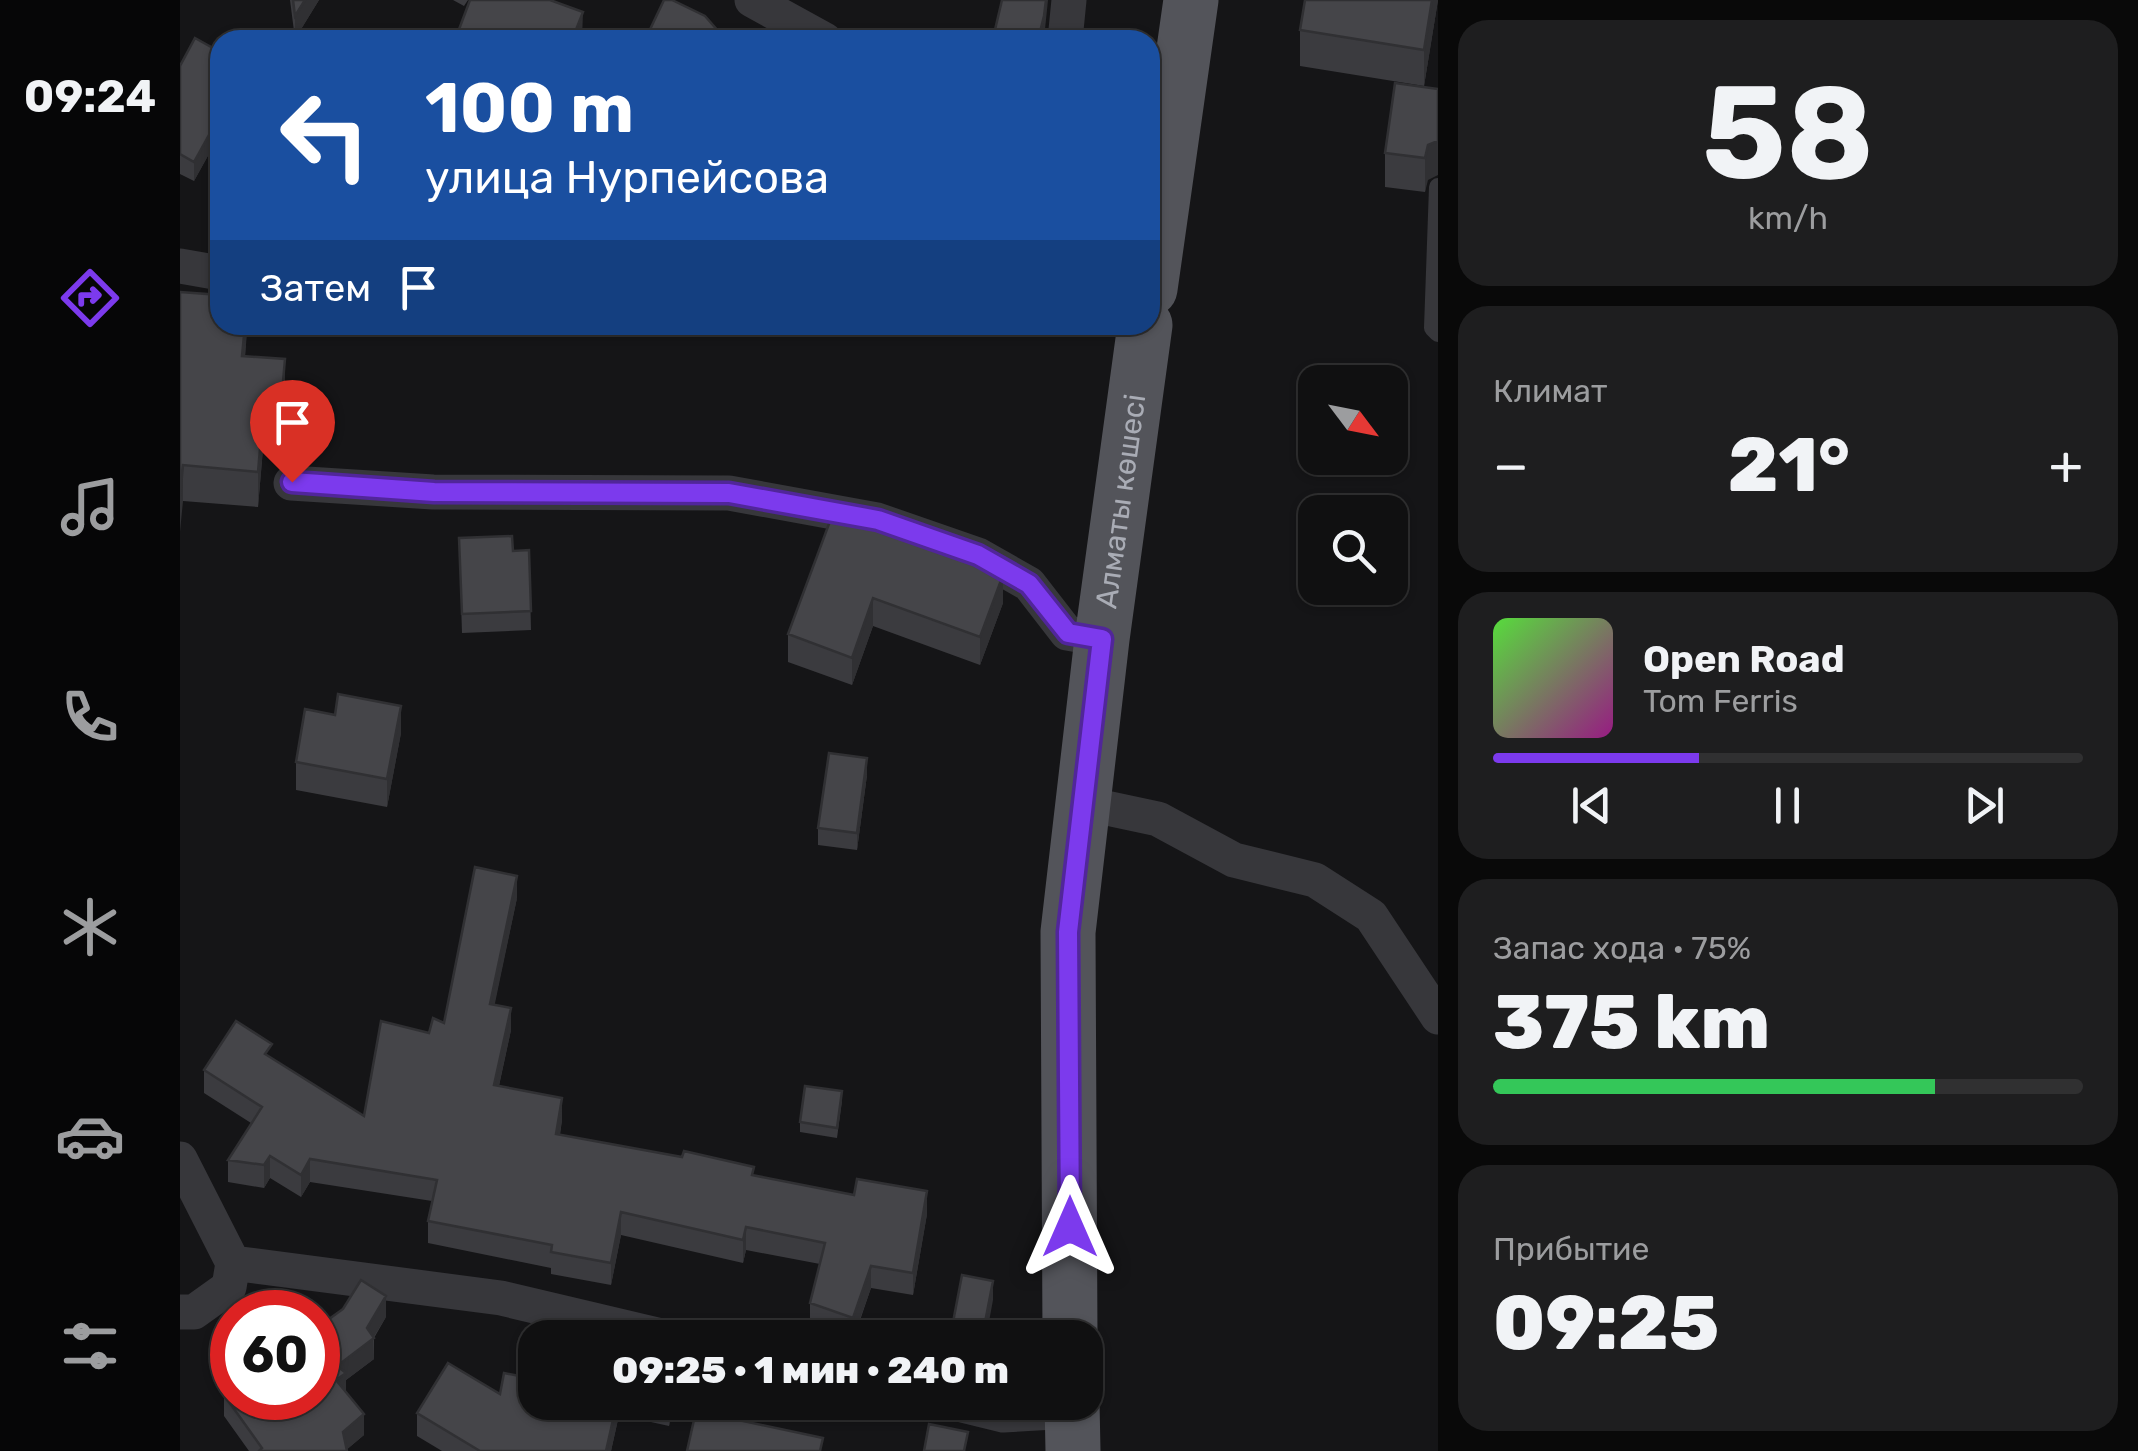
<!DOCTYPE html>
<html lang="ru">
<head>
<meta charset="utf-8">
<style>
  body { margin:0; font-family:Rubik,sans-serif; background:#1e1e1f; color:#f1f3f6; height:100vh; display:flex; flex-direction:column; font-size:38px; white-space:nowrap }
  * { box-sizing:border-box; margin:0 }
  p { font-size:32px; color:#9c9d9f }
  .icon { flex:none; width:55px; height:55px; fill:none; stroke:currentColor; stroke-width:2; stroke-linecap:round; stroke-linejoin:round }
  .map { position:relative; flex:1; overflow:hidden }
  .drawer { display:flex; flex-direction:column; gap:20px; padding:20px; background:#090909; width:700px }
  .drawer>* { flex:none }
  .top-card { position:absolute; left:30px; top:30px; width:950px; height:305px; border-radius:30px; box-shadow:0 2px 8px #0004,0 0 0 2px #303031; background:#1a4fa0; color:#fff; overflow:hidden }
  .needle { width:65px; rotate:122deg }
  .controls { position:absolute; left:1118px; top:365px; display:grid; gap:20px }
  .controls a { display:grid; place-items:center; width:110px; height:110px; border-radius:20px; background:#101011; box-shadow:0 2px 8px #0004,0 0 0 2px #303031; font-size:50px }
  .speed { position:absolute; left:30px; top:1290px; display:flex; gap:20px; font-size:50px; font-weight:700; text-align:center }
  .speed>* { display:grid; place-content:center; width:130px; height:130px; border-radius:50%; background:#101011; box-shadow:0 2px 8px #0004,0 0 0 2px #303031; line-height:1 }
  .speed .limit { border:15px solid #d22; background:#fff; color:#111 }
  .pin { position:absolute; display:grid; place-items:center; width:85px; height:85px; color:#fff; margin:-102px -42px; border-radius:50% 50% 50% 0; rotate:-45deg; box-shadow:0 0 10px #0007 }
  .pin .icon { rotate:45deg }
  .me { position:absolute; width:110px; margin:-55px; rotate:0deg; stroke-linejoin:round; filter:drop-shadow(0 0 8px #0008) }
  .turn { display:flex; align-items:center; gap:35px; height:210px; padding:0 50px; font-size:45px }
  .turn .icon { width:130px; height:130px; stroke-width:2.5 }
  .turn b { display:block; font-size:70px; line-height:85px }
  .then { display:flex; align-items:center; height:95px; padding:0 50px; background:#0003; gap:20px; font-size:38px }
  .big { font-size:75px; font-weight:800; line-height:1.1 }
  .drawer .widget { flex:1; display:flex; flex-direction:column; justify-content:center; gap:15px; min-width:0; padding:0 35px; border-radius:30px; background:#1e1e1f }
  .drawer .dial { align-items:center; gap:0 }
  .dial b { font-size:130px; line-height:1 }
  .song { display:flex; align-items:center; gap:30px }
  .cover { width:120px; height:120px; border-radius:15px; background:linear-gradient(135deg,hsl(110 70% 55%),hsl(310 70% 35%)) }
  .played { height:10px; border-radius:5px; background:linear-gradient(90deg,#7c3aed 35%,#303031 35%) }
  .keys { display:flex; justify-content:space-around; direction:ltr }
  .heat { display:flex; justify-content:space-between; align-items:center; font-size:55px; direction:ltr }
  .charge { height:15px; border-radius:8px; background:linear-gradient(90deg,#34c759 75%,#303031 0) }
  .trip { position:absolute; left:338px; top:1320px; width:585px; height:100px; border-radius:30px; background:#101011; box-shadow:0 2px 8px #0004,0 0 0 2px #303031; font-weight:800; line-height:100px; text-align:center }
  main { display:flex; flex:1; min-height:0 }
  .dock { display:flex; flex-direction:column; width:180px; justify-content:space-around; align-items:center; background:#060607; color:#9c9d9f }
  .dock .icon { width:70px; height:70px }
  .dock .active { color:#7c3aed }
  .dock b { font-size:45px; color:#f1f3f6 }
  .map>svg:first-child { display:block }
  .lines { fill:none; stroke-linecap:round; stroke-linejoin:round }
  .lane { stroke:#37373b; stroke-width:18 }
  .street { stroke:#37373b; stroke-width:35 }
  .primary { stroke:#53545a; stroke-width:55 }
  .wall { fill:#3b3b3f }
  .shaded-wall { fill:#303033 }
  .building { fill:#454549; stroke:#303033; stroke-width:2.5 }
  .route-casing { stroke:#51269a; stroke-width:25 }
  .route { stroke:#7c3aed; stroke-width:18 }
  .labels { text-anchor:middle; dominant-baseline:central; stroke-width:8; stroke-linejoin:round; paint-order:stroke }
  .street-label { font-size:30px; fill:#a9acb5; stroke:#101012 }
</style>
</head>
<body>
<main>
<nav class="dock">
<b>09:24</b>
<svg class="icon active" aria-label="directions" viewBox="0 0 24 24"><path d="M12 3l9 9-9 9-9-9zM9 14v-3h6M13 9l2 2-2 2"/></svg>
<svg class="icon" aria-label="music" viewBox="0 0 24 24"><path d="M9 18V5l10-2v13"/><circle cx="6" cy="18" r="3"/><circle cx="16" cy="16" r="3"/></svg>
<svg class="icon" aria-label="phone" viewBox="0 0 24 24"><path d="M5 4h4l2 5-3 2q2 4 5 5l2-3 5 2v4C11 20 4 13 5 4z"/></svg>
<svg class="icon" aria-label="climate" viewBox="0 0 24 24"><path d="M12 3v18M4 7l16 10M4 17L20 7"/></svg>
<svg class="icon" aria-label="car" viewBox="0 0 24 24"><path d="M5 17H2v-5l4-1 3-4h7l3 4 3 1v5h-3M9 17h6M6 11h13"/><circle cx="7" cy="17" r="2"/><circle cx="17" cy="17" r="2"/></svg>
<svg class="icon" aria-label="filters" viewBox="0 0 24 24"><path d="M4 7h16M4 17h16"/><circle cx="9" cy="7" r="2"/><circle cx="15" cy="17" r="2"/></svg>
</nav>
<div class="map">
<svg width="1258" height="1451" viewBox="0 0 1258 1451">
  <rect width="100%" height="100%" fill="#151517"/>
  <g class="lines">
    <path class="lane" d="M 1258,187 L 1253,328 L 1258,333"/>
    <path class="street" d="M 572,0 L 645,40
      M 885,40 L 889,0
      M 0,266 L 40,273
      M 111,483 L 253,492 L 549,493 L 697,520 L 798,555 L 849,584 L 887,633 L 922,639
      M 903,803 L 978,819 L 1054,860 L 1135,880 L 1191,916 L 1258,1017
      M 0,1159 L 53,1263 L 321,1298 L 490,1338
      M 0,1312 L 14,1312 L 49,1287 L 53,1263
      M 770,1402 L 823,1415 L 892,1411"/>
    <g class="primary">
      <path d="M 970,289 L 1011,0"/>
      <path id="s1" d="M 890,1338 L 888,932 L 922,639 L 965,325"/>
      <path d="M 892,1402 L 893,1451"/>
    </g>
  </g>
  <path class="wall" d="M 110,0 L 139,0 L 115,39 Z
    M 273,0 L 288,0 L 284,6 Z
    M 1125,0 L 1258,0 L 1244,86 L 1120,66 L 1120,30 Z
    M 40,52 L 40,134 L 14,181 L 0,174 L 0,66 Z
    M 1258,89 L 1245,192 L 1205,187 L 1205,153 Z
    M 0,292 L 67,325 L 65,356 L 105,395 L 101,439 L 84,437 L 78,507 L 3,501 Z
    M 653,513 L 823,603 L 800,665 L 693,626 L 672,685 L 608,662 L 608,634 Z
    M 279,538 L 333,551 L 349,550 L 351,630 L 282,633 Z
    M 155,715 L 221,733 L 207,807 L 116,790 L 116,762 Z
    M 687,775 L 677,850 L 638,845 L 638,828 Z
    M 337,898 L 314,1005 L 331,1030 L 319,1086 L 382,1120 L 380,1135 L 747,1214 L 733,1295 L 691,1288 L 674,1338 L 665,1338 L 630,1325 L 630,1303 L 640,1264 L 566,1250 L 563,1263 L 441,1235 L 431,1285 L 371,1274 L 371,1268 L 248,1243 L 248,1221 L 252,1201 L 130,1182 L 121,1197 L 90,1178 L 84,1188 L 48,1182 L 48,1160 L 71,1123 L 24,1093 L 24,1070 L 92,1058 L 184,1116 L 249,1033 L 264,1023 Z
    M 662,1101 L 657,1138 L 620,1132 L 620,1122 Z
    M 206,1317 L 194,1338 L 194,1359 L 166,1380 L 166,1393 L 184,1435 L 166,1450 L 167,1451 L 69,1451 L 44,1416 L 44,1395 Z
    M 320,1394 L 355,1402 L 494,1402 L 489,1426 L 439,1415 L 431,1451 L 262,1451 L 237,1436 L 237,1413 Z"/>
  <path class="shaded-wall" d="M 125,0 L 139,0 L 115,39 L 115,16 Z
    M 866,0 L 868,0 L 864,39 L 864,40 L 858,40 Z
    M 1252,0 L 1258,0 L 1244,86 L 1244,50 Z
    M 403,12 L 402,40 L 392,40 Z
    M 40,115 L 40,134 L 14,181 L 14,162 Z
    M 1258,141 L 1258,175 L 1248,180 L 1245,192 L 1245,158 L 1248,145 Z
    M 65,325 L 67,325 L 67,333 L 62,391 L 62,356 Z
    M 105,359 L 105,395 L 101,439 L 101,404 Z
    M 84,402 L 84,437 L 78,507 L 78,472 Z
    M 3,465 L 3,501 L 0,532 L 0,497 Z
    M 823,575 L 823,603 L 800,665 L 800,637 Z
    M 693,598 L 693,626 L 672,685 L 672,658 Z
    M 221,706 L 221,733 L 207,807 L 207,779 Z
    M 687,758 L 687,775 L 677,850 L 677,833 Z
    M 337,876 L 337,898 L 310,1027 L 310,1004 Z
    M 331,1008 L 331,1030 L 314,1108 L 314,1085 Z
    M 382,1098 L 382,1120 L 376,1156 L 376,1134 Z
    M 90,1156 L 90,1178 L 84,1188 L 84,1165 Z
    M 130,1159 L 130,1182 L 121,1197 L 121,1175 Z
    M 747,1191 L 747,1214 L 733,1295 L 733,1273 Z
    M 441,1212 L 441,1235 L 431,1285 L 431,1263 Z
    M 566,1227 L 566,1250 L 563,1263 L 563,1240 Z
    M 691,1266 L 691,1288 L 673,1338 L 673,1318 Z
    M 813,1281 L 813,1300 L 806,1338 L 802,1338 Z
    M 206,1296 L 206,1317 L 193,1338 L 194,1359 L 166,1380 L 166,1394 L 156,1401 L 157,1366 L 187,1328 Z
    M 437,1402 L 439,1402 L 439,1415 L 431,1451 L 426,1451 Z
    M 489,1402 L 494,1402 L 489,1426 Z
    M 184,1414 L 184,1435 L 165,1451 L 163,1432 Z"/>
  <path class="building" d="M 113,0 L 125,0 L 115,16 Z
    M 290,0 L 370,0 L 403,12 L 392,40 L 275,40 Z
    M 484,0 L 492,0 L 525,16 L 546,40 L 465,40 Z
    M 822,0 L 866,0 L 864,16 L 858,40 L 810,40 L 814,34 Z
    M 1125,0 L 1252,0 L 1244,50 L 1120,30 Z
    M 15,38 L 40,52 L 40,115 L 14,162 L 0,154 L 0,66 Z
    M 1215,83 L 1258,89 L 1258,141 L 1248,145 L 1245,158 L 1205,153 Z
    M 0,292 L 40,295 L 40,325 L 65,325 L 62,356 L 105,359 L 101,404 L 84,402 L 78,472 L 3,465 L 0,497 Z
    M 653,513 L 823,575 L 800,637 L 693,598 L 672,658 L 608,634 Z
    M 332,536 L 333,551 L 349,550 L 351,611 L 282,614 L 279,538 Z
    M 158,694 L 221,706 L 207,779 L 116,762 L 125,709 L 155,715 Z
    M 649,753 L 687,758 L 677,833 L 638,828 Z
    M 295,867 L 337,876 L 310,1004 L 331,1008 L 314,1085 L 382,1098 L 376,1134 L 502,1157 L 504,1151 L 574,1167 L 572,1175 L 674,1195 L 677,1179 L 747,1191 L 733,1273 L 691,1266 L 673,1318 L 630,1303 L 645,1243 L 566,1227 L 563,1240 L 441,1212 L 431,1263 L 371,1252 L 372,1245 L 248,1221 L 257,1180 L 130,1159 L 121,1175 L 90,1156 L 84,1165 L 48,1160 L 82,1107 L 24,1070 L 56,1021 L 92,1044 L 85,1054 L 184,1116 L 201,1021 L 249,1033 L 253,1018 L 264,1023 Z
    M 625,1086 L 662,1091 L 657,1128 L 620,1122 Z
    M 782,1275 L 813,1281 L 802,1338 L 770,1338 Z
    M 181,1280 L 206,1296 L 187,1328 L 194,1338 L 157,1366 L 166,1373 L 156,1380 L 184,1414 L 163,1432 L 167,1451 L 79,1451 L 82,1448 L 44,1395 L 52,1389 L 52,1398 L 138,1398 L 138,1327 L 163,1309 Z
    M 268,1363 L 320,1394 L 324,1373 L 355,1379 L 355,1402 L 437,1402 L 426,1451 L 300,1451 L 237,1413 Z
    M 516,1411 L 643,1438 L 640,1451 L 507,1451 Z
    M 749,1424 L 788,1432 L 784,1451 L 744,1451 Z"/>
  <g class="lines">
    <g class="route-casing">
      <path id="route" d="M 112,482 L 254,492 L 549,493 L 698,520 L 798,555 L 849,584 L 888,633 L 922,639 L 888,932 L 890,1227"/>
    </g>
    <use href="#route" class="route"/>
  </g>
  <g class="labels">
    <g class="street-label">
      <text stroke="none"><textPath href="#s1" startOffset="840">Алматы көшесі</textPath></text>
    </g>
  </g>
</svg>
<div class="controls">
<a><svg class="needle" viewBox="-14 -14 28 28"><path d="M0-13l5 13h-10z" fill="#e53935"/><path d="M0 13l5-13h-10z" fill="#9c9d9f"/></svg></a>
<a><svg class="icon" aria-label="search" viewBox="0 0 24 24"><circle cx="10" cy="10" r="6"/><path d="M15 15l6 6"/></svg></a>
</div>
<div class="speed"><div class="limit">60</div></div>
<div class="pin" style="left:112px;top:482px;background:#d93025"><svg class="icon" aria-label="arrive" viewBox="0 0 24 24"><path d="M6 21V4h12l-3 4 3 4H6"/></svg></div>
<svg class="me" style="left:890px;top:1227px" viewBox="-20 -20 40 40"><path d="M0-17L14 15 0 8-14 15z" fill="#7c3aed" stroke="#fff" stroke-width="4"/></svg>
<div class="trip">09:25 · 1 мин · 240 m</div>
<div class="top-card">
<div class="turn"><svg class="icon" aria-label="left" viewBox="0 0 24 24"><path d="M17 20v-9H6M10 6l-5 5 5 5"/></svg><div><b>100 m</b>улица Нурпейсова</div></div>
<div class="then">Затем<svg class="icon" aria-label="arrive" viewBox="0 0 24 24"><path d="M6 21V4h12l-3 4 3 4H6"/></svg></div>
</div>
</div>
<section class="drawer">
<div class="widget dial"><b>58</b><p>km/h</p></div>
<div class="widget"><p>Климат</p>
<div class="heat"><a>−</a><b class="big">21°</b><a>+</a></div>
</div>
<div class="widget">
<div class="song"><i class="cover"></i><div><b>Open Road</b><p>Tom Ferris</p></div></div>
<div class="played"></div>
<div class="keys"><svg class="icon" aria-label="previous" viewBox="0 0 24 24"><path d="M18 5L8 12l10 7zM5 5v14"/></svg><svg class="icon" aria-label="pause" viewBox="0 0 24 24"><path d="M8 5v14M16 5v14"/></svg><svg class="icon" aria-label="next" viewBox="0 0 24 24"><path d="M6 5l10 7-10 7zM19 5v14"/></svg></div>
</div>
<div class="widget"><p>Запас хода · 75%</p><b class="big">375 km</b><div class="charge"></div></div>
<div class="widget"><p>Прибытие</p><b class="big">09:25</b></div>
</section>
</main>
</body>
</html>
